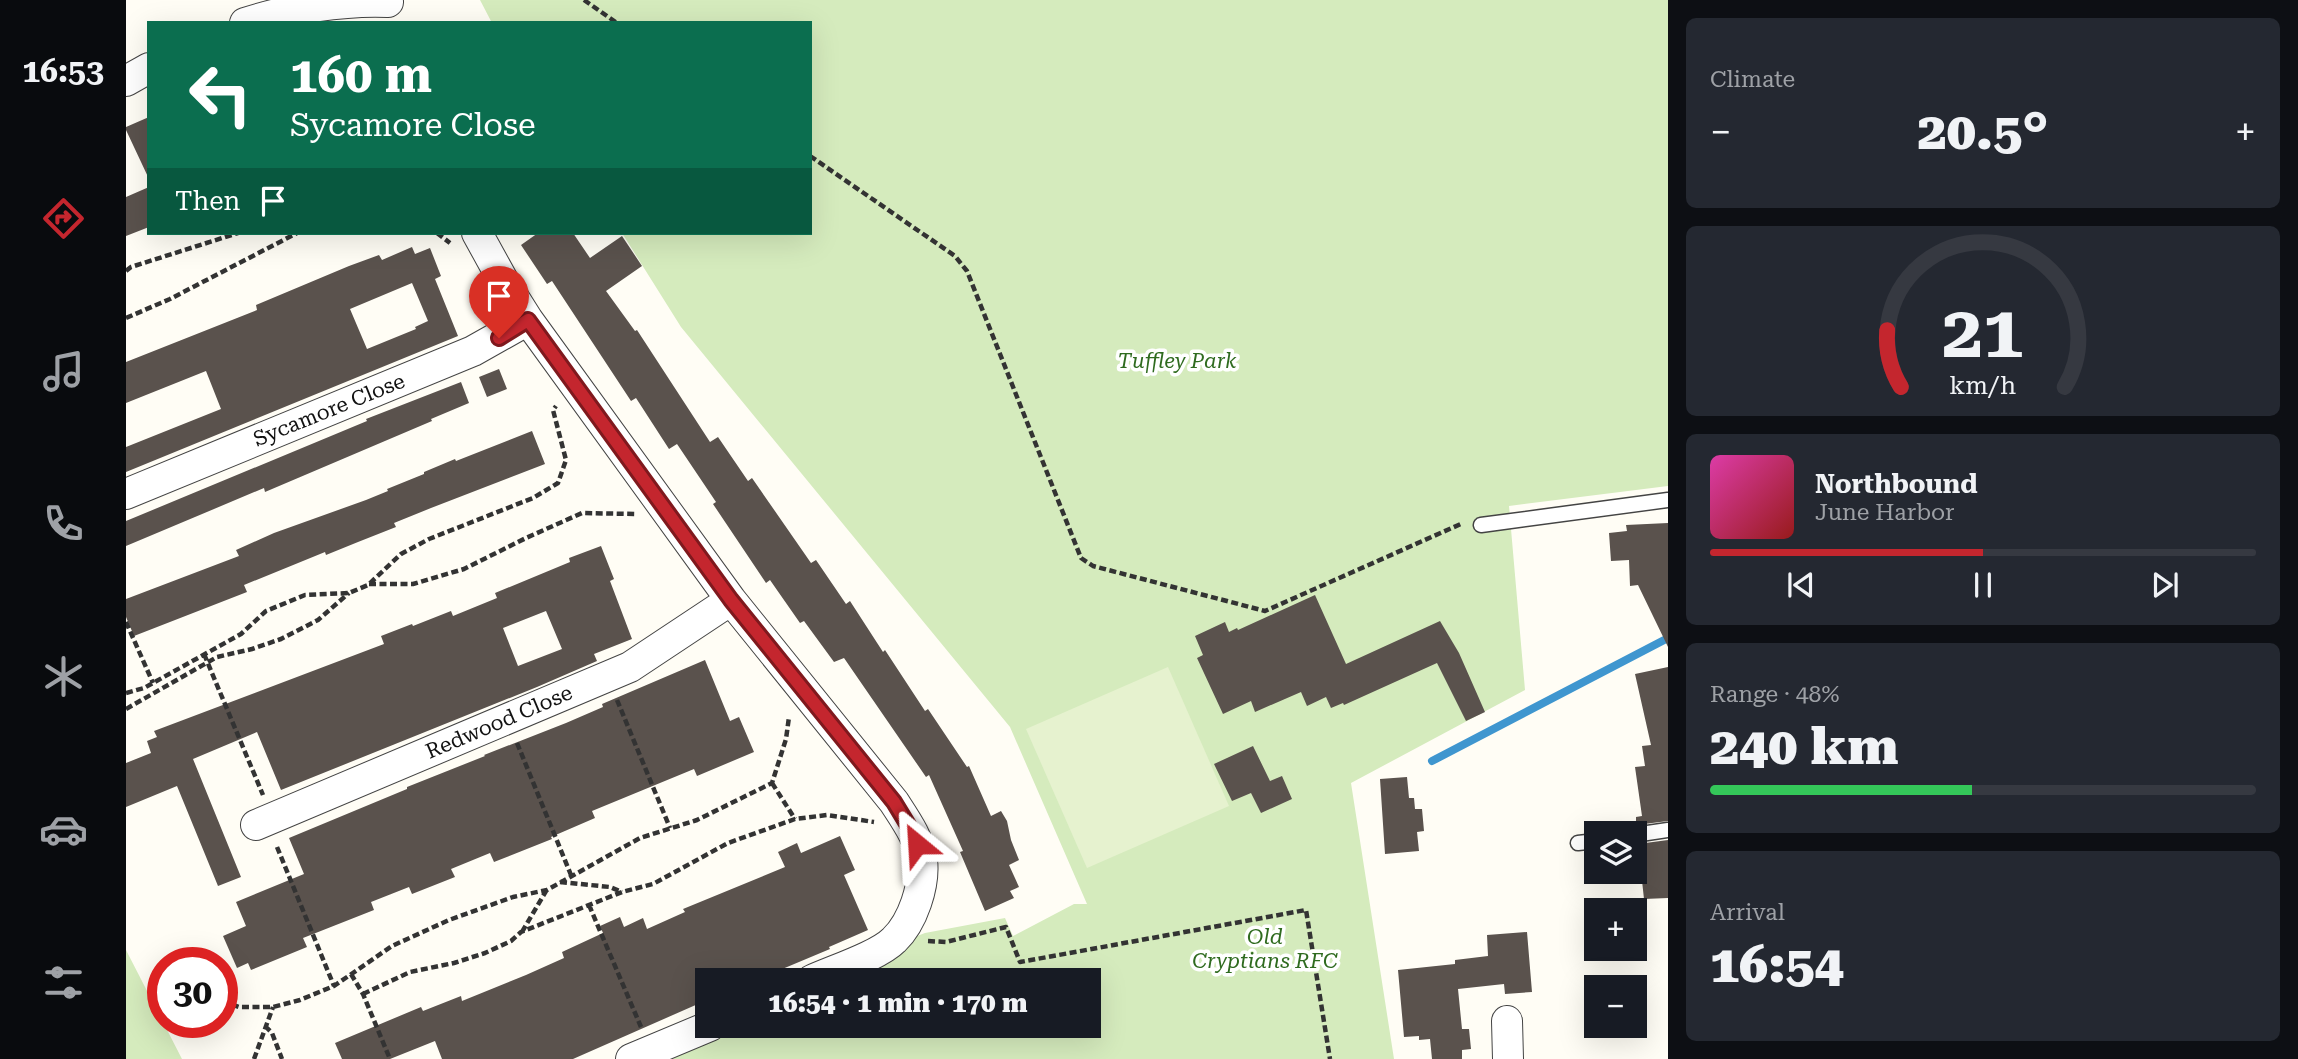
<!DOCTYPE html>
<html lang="en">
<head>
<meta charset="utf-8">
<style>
  body { margin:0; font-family:"Roboto Serif",serif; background:#242831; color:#f1f3f6; height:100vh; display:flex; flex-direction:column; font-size:26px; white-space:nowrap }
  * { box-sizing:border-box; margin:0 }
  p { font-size:23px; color:#9ea1a6 }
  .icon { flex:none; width:38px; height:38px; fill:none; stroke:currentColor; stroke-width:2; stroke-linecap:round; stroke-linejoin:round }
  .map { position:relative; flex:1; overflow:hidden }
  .details { display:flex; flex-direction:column; gap:18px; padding:18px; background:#0d0f14; width:630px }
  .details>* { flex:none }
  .guide { position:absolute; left:21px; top:21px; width:665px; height:214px; border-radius:0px; box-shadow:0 7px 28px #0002; background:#0b6e4f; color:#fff; overflow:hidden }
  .controls { position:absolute; left:1458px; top:821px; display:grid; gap:14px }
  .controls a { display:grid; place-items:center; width:63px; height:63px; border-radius:0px; background:#171b24; box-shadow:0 7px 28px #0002; font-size:35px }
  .speed { position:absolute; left:21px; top:947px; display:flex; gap:14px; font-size:35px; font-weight:700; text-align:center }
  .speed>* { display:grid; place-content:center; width:91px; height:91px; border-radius:50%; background:#171b24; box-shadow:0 7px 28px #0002; line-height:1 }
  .speed .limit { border:10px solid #d22; background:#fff; color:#111 }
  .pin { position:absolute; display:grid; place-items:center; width:60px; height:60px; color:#fff; margin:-72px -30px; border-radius:50% 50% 50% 0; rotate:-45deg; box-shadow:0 0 7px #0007 }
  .pin .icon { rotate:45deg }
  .me { position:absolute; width:77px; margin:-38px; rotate:333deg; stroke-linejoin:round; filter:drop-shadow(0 0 5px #0008) }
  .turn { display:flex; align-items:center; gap:24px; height:147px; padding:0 28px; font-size:32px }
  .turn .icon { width:91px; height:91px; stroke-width:2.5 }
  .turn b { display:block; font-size:49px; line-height:60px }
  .then { display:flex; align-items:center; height:66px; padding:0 28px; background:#0003; gap:14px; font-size:26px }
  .big { font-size:52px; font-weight:800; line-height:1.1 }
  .details .widget { flex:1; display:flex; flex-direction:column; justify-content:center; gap:10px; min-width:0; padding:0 24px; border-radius:10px; background:#242831 }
  .details .dial { align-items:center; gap:0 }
  .dial svg { height:182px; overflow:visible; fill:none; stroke:#363941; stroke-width:7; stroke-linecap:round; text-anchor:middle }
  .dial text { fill:#f1f3f6; stroke:none }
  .song { display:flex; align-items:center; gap:21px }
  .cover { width:84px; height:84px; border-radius:10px; background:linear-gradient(135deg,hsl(320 70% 55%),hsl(0 70% 35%)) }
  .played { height:7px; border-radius:4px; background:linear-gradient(90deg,#c4262e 50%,#363941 50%) }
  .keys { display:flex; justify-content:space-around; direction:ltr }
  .heat { display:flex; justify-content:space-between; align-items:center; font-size:38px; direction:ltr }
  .charge { height:10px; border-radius:5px; background:linear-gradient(90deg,#34c759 48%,#363941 0) }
  .trip { position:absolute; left:569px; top:968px; width:406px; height:70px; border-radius:0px; background:#171b24; box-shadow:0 7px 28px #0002; font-weight:800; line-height:70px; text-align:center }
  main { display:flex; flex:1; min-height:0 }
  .dock { display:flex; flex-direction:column; width:126px; justify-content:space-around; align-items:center; background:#090b0e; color:#9ea1a6 }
  .dock .icon { width:49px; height:49px }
  .dock .active { color:#c4262e }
  .dock b { font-size:32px; color:#f1f3f6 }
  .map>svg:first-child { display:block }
  .green { fill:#d5ebbd }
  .pitch { fill:#e6f2cf }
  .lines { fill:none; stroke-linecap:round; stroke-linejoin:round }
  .stream { stroke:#3f96cf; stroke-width:8 }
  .building { fill:#5a524d; fill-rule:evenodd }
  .service-casing { stroke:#444; stroke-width:17 }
  .minor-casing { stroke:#444; stroke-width:32 }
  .path { stroke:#333; stroke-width:4.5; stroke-dasharray:7 3.5; stroke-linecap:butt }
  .service { stroke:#fff; stroke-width:14 }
  .minor { stroke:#fff; stroke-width:30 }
  .route-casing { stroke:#7f191e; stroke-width:18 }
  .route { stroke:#c4262e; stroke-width:12 }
  .labels { text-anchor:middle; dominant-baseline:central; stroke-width:7; stroke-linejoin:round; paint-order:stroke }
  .park-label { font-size:21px; font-style:italic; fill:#2f6b1f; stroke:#fff }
  .street-label { font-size:21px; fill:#111; stroke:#fff }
</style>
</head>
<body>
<main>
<nav class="dock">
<b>16:53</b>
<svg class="icon active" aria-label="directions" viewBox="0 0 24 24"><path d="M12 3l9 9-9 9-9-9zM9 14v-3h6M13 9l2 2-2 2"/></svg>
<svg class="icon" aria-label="music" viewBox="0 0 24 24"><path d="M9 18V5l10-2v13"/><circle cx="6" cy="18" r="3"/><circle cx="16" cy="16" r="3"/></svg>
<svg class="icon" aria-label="phone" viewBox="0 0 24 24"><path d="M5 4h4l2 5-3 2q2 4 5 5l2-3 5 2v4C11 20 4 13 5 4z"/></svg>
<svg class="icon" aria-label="climate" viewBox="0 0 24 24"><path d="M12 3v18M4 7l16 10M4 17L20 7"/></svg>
<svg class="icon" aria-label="car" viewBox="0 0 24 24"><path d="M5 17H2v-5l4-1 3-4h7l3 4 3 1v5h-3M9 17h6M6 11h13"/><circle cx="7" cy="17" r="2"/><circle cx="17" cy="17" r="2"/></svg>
<svg class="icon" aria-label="filters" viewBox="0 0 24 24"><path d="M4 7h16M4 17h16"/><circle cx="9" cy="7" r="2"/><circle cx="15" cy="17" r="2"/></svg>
</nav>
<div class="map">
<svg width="1542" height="1059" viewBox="0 0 1542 1059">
  <rect width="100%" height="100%" fill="#fffdf5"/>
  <path class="green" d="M 354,0 L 1542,0 L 1542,486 L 1383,506 L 1399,690 L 1225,783 L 1268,1059 L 505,1059 L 584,1026 L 962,1026 L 962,980 L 686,980 L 747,953 L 799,933 L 879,918 L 887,936 L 948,904 L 961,904 L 884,727 L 555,327 L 496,233 L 684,233 L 684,23 L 366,23 Z
    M 0,950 L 56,1059 L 0,1059 Z"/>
  <path class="pitch" d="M 1042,667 L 1103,806 L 961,868 L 900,729 Z"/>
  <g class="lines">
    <path class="stream" d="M 1306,761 L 1542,638"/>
  </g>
  <path class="building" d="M 23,117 L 23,179 L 0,130 L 0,127 Z
    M 23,187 L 23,227 L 0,236 L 0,197 Z
    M 412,233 L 447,233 L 464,258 L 496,236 L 516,266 L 480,291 L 509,331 L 511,330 L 584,442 L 592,437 L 622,481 L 626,478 L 685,563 L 690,560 L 720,604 L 724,601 L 757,652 L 759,650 L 799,711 L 802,709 L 841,767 L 843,766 L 865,816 L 875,811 L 881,821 L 885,840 L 893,860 L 883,865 L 893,887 L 884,891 L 888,898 L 859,911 L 834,852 L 837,851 L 803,775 L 800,777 L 718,658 L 708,662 L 678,621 L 674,623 L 644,580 L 640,583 L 587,504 L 590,502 L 551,444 L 543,449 L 510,398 L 505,401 L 426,281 L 421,284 L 395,245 Z
    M 286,247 L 289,254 L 304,248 L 315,276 L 309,279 L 332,336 L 0,472 L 0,447 L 95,409 L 80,371 L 0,403 L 0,362 L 131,310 L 130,305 L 223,266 L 253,255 L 256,260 ZM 286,283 L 302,321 L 289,327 L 290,329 L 241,349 L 224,309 Z
    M 373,369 L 381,389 L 361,397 L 353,377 Z
    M 335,382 L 343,403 L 305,419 L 306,421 L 139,492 L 138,488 L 0,546 L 0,521 L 241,421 L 240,419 Z
    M 406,431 L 419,464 L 305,508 L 268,523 L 270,527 L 232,542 L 200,555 L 199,552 L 118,585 L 121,592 L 8,636 L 0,617 L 0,599 L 113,556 L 110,550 L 148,533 L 240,500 L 262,491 L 261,489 L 298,474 L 298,472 L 329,459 L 330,461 Z
    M 1542,523 L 1542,647 L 1512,585 L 1504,586 L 1503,560 L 1485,561 L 1483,533 L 1501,531 L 1500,525 Z
    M 475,546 L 488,579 L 484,581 L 506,639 L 468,654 L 471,661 L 411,687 L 155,790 L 131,732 L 67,759 L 115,877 L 92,886 L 51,786 L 0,807 L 0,763 L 25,753 L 21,741 L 31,737 L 28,731 L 258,644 L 255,636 L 286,624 L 287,626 L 325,611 L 327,616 L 371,598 L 369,593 L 444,562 L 443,558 ZM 420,611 L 436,649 L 392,666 L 377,628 Z
    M 1189,595 L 1220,664 L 1314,621 L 1333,653 L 1359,712 L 1340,721 L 1311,663 L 1218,705 L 1217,703 L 1205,708 L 1200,697 L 1181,706 L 1175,692 L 1129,712 L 1125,701 L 1097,714 L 1071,658 L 1077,655 L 1069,636 L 1099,622 L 1103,632 L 1111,628 L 1112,630 Z
    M 579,660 L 604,721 L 613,717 L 628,752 L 571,776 L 568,769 L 466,811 L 469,818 L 425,837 L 426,839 L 368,862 L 364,853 L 325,869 L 329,877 L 286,894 L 283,887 L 245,902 L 248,910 L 177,938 L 181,947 L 125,970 L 122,963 L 111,968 L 97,936 L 120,926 L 110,902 L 178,874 L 163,838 L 281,789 L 281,787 L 359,756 L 358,755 L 440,723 L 477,707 L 476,704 Z
    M 1542,667 L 1542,821 L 1510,825 L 1510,817 L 1516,816 L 1509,767 L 1519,766 L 1516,746 L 1525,745 L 1509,674 Z
    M 1127,746 L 1144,781 L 1156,776 L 1166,799 L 1135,813 L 1125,793 L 1106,801 L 1088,764 Z
    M 1281,777 L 1283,798 L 1288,798 L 1289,809 L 1296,809 L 1298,831 L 1291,832 L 1293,851 L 1259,854 L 1254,779 Z
    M 714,836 L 729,870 L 718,875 L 742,930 L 703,947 L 704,949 L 630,980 L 581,980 L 581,1000 L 447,1059 L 316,1059 L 309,1041 L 264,1059 L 216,1059 L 209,1043 L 295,1007 L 297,1011 L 335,996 L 336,1001 L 400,975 L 438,958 L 436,952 L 477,933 L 474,926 L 494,917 L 498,927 L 517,918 L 521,929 L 559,912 L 557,909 L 659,867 L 652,852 L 671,843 L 675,853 Z
    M 1542,840 L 1542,898 L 1518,899 L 1512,844 Z
    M 1401,932 L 1406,992 L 1379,994 L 1378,984 L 1332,989 L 1336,1029 L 1343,1029 L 1345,1049 L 1336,1050 L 1336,1059 L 1306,1059 L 1304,1039 L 1293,1040 L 1293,1036 L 1278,1037 L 1272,970 L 1329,964 L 1329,960 L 1362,956 L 1361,935 Z"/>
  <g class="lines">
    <g class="service-casing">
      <path id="service" d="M 1355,525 L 1542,500
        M 1508,835 L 1542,830
        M 1452,843 L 1470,841"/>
    </g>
    <g class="minor-casing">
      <path id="minor" d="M 119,23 C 161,9 219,0 262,2
        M 0,81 L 23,68
        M 351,233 L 378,282 L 402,320 L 605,600 L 768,802 C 779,819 794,840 796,860 C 799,885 787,922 768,940 C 752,956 708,970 686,980
        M 0,494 L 347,351 L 402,320
        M 130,825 L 504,667 L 605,600
        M 1381,1021 L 1382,1059
        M 505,1059 L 584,1026"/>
    </g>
    <path class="path" d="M 458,0 L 491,23
      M 684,156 L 829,256 L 841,271 L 955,558 L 967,566 L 1139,611 L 1337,523
      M 311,233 L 324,243
      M 0,271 L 5,267 L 112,233
      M 0,318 L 44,299 L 171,233
      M 243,584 L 287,584 L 338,569 L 400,538 L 456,513 L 510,514
      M 0,622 L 27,683
      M 78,654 L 137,795
      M 0,693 L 18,688 L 115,634 L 140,611 L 179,595 L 223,593 L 242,585 L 275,554 L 303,539 L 407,498 L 432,483 L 440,460 L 427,410 L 430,406
      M 491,700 L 544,828
      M 0,709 L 91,657 L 126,649 L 155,639 L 192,620 L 223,593
      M 391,743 L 445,875
      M 646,783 L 669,819
      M 151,847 L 208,986
      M 434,882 L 484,887 L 496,892
      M 463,905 L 515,1027
      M 396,932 L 420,891
      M 802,941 L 820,942 L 880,927 L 894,962 L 1180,910 L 1204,1059
      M 225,974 L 237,994 L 264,1059
      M 237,994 L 284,972 L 328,963 L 359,953 L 385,941 L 395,932 L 496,892 L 527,884 L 602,843 L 669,819 L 701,815 L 748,822
      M 96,1001 L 113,1007 L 147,1007 L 174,1000 L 208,986 L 266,946 L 323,920 L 387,897 L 421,890 L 514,838 L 571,820 L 646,783 L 660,739 L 663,717
      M 139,1026 L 146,1033 L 156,1059
      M 128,1059 L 147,1007"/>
    <use href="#service" class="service"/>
    <use href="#minor" class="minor"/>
  </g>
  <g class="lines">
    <g class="route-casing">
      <path id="route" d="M 373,338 L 402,320 L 605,600 L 768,802 L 785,830 L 791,844"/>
    </g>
    <use href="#route" class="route"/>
  </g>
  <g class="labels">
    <g class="park-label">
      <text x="1051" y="361">Tuffley Park</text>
      <text x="1139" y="937">Old<tspan x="1139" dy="24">Cryptians RFC</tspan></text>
    </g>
    <g class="street-label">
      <text transform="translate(203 410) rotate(-22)">Sycamore Close</text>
      <text transform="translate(373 722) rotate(-23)">Redwood Close</text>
    </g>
  </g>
</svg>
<div class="controls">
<a><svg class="icon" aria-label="layers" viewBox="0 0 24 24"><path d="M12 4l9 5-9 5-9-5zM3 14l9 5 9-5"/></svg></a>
<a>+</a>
<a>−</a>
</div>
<div class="speed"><div class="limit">30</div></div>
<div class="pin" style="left:373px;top:338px;background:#d93025"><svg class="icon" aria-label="arrive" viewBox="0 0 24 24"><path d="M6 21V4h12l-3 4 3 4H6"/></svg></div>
<svg class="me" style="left:791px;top:844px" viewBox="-20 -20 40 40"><path d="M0-17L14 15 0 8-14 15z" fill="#c4262e" stroke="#fff" stroke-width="4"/></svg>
<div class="trip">16:54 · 1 min · 170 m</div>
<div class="guide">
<div class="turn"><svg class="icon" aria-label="left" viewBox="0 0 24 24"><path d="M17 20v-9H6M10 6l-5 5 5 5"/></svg><div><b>160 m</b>Sycamore Close</div></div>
<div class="then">Then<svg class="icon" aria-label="arrive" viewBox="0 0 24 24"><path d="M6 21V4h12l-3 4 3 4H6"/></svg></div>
</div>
</div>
<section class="details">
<div class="widget"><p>Climate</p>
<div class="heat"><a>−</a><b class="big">20.5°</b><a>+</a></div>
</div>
<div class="widget dial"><svg viewBox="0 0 100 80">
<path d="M14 69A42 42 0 1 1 86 69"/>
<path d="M14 69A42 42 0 0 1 8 44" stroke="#c4262e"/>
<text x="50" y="56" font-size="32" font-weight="700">21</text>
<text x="50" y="72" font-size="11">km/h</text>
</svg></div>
<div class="widget">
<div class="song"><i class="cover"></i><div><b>Northbound</b><p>June Harbor</p></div></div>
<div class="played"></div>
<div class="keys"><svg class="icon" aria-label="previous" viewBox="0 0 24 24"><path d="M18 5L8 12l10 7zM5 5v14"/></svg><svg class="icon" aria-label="pause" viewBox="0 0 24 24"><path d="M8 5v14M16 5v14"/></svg><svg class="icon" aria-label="next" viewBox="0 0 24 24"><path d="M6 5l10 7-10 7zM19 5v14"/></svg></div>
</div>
<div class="widget"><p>Range · 48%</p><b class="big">240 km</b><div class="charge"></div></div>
<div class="widget"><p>Arrival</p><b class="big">16:54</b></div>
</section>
</main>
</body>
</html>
